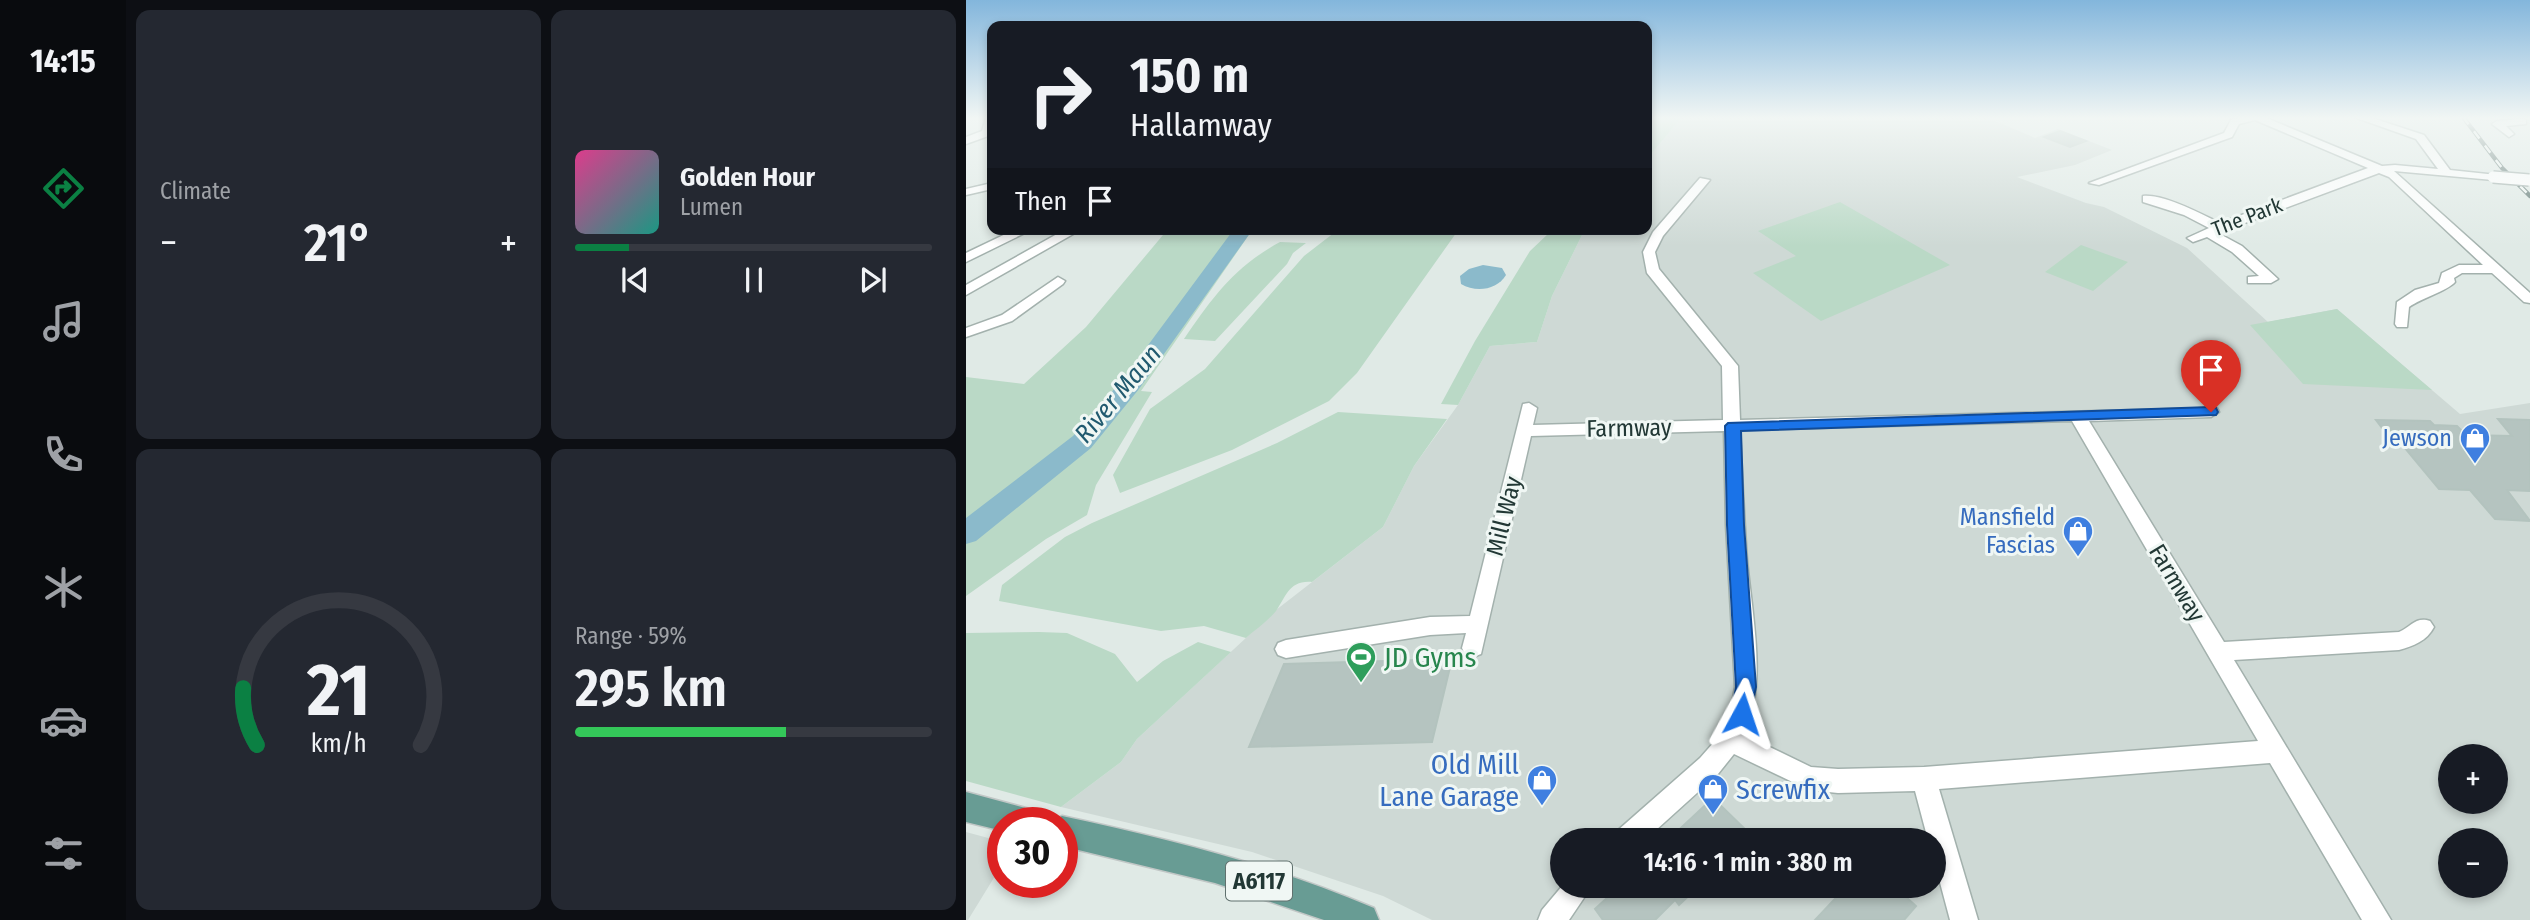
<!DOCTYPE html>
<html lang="en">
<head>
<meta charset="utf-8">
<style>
  body { margin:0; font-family:"Fira Sans Condensed",sans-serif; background:#242831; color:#f1f3f6; height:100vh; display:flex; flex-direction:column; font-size:26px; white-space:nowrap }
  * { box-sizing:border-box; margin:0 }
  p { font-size:23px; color:#9ea1a6 }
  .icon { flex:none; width:38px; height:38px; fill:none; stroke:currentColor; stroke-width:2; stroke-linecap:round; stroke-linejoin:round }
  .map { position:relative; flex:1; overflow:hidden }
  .panel { display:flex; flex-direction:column; gap:10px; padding:10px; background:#0d0f14; width:840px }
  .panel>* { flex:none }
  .hud { position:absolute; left:21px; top:21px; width:665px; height:214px; border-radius:14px; box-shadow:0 4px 10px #0003; background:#171b24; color:#f1f3f6; overflow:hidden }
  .buttons { position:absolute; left:1472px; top:744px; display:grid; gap:14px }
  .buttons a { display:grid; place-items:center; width:70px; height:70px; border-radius:50%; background:#171b24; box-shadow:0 4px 10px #0003; font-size:35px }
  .speed { position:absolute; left:21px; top:807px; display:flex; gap:14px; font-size:35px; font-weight:700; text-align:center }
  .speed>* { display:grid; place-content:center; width:91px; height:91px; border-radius:50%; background:#171b24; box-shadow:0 4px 10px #0003; line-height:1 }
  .speed .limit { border:10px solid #d22; background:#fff; color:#111 }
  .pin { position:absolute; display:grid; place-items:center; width:60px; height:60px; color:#fff; margin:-72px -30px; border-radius:50% 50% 50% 0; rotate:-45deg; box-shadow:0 0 7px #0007 }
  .pin .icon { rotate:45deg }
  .me { position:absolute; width:77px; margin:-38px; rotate:5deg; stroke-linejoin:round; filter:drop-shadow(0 0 5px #0008) }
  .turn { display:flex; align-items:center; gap:24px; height:147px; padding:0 28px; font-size:32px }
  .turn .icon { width:91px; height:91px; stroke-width:2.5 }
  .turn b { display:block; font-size:49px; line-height:60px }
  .then { display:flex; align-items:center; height:66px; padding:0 28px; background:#0003; gap:14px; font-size:26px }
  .big { font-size:52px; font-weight:600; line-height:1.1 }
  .panel .card { flex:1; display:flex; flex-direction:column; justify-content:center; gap:10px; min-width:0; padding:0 24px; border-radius:14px; background:#242831 }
  .panel .dial { align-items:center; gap:0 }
  .dial svg { height:182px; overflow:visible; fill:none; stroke:#363941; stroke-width:7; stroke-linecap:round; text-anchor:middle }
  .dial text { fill:#f1f3f6; stroke:none }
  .song { display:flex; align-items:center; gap:21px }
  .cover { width:84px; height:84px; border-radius:10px; background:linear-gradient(135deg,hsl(330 70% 55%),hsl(170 70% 35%)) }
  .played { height:7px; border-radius:4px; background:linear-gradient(90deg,#0b8043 15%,#363941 15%) }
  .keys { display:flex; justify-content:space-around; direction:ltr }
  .heat { display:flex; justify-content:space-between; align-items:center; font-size:38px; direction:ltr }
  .charge { height:10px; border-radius:5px; background:linear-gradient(90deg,#34c759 59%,#363941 0) }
  .panel .tiles { flex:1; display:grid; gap:10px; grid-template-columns:repeat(2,1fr) }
  .trip { position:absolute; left:584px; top:828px; width:396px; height:70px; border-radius:35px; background:#171b24; box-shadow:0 4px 10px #0003; font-weight:600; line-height:70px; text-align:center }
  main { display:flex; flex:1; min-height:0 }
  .tab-bar { display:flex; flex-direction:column; width:126px; justify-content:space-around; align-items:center; background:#090b0e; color:#9ea1a6 }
  .tab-bar .icon { width:49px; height:49px }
  .tab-bar .active { color:#0b8043 }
  .tab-bar b { font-size:32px; color:#f1f3f6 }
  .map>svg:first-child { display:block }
  .built { fill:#ced9d5; fill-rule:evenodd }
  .green { fill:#bad9c6 }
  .water { fill:#8bbacb }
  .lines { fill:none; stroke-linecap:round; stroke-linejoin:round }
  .river { fill:#8bbacb; fill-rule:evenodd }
  .building { fill:#b5c4c0; stroke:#b3c3be; stroke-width:2 }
  .street-casing { stroke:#a3b1ad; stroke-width:3 }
  .primary-casing { stroke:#c1c7c6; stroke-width:3 }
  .street { fill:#fff; fill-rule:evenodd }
  .primary { fill:#689c94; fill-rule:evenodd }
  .rail-casing { stroke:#5c7470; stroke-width:4.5 }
  .rail { stroke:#f0f7f4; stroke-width:2.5; stroke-dasharray:9; stroke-linecap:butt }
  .street-bridge-casing { stroke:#a3b1ad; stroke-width:14; stroke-linecap:butt }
  .street-bridge { stroke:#fff; stroke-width:11 }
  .route { fill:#1a73e8; stroke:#114b97; stroke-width:2 }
  .labels { text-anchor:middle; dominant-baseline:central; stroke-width:6; stroke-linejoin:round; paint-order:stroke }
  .far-street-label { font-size:21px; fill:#223835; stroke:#f0f7f4 }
  .shield { fill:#f0f7f4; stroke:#60716e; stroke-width:2 }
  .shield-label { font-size:23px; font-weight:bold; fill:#223835 }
  .street-label { font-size:24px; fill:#223835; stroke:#f0f7f4 }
  .shop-label { font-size:24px; fill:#366cbe; stroke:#f0f7f4; text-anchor:end }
  .water-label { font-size:26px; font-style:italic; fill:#215a6f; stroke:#f0f7f4 }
  .near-leisure-label { font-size:28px; fill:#27864d; stroke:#f0f7f4; text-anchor:start }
  .near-shop-label { font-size:28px; fill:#366cbe; stroke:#f0f7f4; text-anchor:end }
</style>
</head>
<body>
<main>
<nav class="tab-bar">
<b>14:15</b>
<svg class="icon active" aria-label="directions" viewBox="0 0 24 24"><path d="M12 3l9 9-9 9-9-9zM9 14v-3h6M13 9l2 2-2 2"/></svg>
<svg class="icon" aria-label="music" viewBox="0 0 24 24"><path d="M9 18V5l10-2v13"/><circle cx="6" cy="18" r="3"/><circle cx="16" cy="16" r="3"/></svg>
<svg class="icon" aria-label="phone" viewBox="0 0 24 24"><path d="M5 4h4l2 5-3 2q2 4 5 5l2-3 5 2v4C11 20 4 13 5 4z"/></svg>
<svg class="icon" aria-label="climate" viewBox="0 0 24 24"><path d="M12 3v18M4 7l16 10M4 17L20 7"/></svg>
<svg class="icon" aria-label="car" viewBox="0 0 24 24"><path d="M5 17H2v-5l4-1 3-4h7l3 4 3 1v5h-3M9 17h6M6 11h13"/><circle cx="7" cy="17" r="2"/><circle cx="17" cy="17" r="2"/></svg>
<svg class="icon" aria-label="filters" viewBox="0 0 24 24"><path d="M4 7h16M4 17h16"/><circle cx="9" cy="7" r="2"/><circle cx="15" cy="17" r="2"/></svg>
</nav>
<section class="panel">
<div class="tiles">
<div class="card"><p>Climate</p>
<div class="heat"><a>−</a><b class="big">21°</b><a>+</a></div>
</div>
<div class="card">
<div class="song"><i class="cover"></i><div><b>Golden Hour</b><p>Lumen</p></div></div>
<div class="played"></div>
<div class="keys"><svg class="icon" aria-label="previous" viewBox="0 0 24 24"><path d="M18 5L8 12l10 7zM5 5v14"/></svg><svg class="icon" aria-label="pause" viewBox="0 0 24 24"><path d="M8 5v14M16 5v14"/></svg><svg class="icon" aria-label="next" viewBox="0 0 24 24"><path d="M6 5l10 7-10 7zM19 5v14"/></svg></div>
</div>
<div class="card dial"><svg viewBox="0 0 100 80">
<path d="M14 69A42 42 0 1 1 86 69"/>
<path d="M14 69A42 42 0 0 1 8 44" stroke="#0b8043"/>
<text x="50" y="56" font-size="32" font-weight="700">21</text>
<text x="50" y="72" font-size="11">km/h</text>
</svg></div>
<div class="card"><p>Range · 59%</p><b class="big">295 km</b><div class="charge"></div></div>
</div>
</section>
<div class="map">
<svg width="1564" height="920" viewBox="0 0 1564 920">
  <rect width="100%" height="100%" fill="#e0eae6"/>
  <path class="built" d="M 716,117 L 1020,117 L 1069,138 L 1092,129 L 1146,150 L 1109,165 L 1051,177 L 1120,203 L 1138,207 L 1221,248 L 1302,322 L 1371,309 L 1494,414 L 1564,403 L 1564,920 L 466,920 L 417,896 L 286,852 L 95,807 L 155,762 L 171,739 L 310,610 L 417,527 L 448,466 L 492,405 L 524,346 L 571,342 L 586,296 L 619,229 L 681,229 L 681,159 ZM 1484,756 L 1530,756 L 1530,802 L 1484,802 ZM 597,840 L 968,840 L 968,886 L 597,886 ZM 1484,840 L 1530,840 L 1530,886 L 1484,886 Z
    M 0,832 L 37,842 L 37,863 L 2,920 L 0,920 Z"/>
  <path class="green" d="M 681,117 L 716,117 L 681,159 Z
    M 874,202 L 984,265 L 855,321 L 787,273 L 830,256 L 792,231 Z
    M 202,229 L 287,229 L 175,391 L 186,392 L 130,485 L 121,515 L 80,539 L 0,596 L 0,377 L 58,384 L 120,327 Z
    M 373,229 L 493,229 L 391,373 L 363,401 L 266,450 L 154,493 L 147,475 L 184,409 L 239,369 L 338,256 Z
    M 619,229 L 586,296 L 571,342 L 524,346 L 492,405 L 475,404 L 509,341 L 564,251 L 583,233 L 573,230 Z
    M 314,242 L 340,243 L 327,253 L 321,264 L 249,341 L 218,339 C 246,298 268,267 314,242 Z
    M 1115,245 L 1162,262 L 1127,291 L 1079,272 Z
    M 1371,309 L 1466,390 L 1337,384 L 1284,325 Z
    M 372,412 L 481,419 L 448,466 L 417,527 L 346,582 C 323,580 320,597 310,611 C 302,621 290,629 280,638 L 238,626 L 195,631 L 33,601 L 36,585 L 99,537 L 126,523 L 311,443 Z
    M 73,632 L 101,633 L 149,654 L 171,682 L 197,661 L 232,642 L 265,652 L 171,739 L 155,762 L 95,807 L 0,781 L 0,633 Z"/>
  <path class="water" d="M 517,265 L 536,268 L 540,275 C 531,290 510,293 495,284 L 494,276 L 503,269 Z"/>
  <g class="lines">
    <path class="river" d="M 268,229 L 287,229 L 173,389 L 125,448 L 10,541 L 0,544 L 0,518 L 107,436 L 157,379 Z"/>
  </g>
  <path class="building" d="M 1094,131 L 1120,141 L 1104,147 L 1078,137 Z
    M 1532,419 L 1564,420 L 1564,491 L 1541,490 L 1564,521 L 1529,519 L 1504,490 L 1473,489 L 1434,442 L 1426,441 L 1410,420 L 1464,421 L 1468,425 L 1491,426 L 1500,435 L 1546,436 Z
    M 486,659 L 466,742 L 283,747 L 318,664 Z
    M 747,798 L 784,834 L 778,840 L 702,840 Z
    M 654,886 L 733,886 L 713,905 L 709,900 L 689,920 L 637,920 L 629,909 Z
    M 881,886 L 928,886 L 950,906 L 938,920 L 849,920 Z"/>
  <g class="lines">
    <g class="street-casing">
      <path id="street" d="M 20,117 L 26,117 L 25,135 L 0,144 L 0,137 L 16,131 Z
        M 1278,117 L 1298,117 L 1416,166 L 1429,165 L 1472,169 L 1450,139 L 1388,117 L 1403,117 L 1458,135 L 1484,170 L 1531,175 L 1531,179 L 1527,180 L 1428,171 L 1564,293 L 1564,303 L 1558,302 L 1526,273 L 1496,273 L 1488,278 L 1489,282 C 1481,291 1456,298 1443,307 L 1441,327 L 1431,327 L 1429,324 L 1431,302 L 1449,290 L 1473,283 L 1476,273 L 1493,265 L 1517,265 L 1423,177 L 1413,173 L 1252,233 L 1276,246 L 1312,279 L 1305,283 L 1282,283 L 1282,277 L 1293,276 L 1266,252 L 1241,237 L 1227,242 L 1221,238 L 1243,228 L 1218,215 L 1177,202 L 1177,196 C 1198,194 1235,214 1254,223 L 1402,168 L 1289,120 L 1273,124 L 1266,137 L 1133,185 L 1123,183 L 1258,133 L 1265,120 Z
        M 1556,119 L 1560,120 L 1560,124 L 1540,126 L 1548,134 L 1543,137 L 1526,124 L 1531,121 Z
        M 734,178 L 744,180 L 697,236 L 689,252 L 693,269 L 772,366 L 774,420 L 1251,408 L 1253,412 L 1245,417 L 1123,421 L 1258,642 L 1433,632 C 1445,627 1450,616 1464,621 L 1468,627 C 1461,641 1447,646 1433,650 L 1268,660 L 1425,920 L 1396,920 L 1304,763 L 973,789 L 1012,920 L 984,920 L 968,860 L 968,840 L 962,840 L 949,791 L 872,793 L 843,790 L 768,754 L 752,774 L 679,840 L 647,840 L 651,831 L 734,758 L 756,733 L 764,714 L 769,687 L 760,525 L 758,431 L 565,436 L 515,654 L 507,657 L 499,654 L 496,648 L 500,633 L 464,635 L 320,658 L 312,655 L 309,649 L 312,643 L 320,640 L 464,617 L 504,616 L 557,404 L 563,403 L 571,408 L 567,425 L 757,420 L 756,366 L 681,273 L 677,252 L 687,232 ZM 1106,421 L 1292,741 L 958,767 L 872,769 L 845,767 L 779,735 C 801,681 786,616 781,560 C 778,517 776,474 774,430 Z
        M 26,183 L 26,189 L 0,195 L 0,189 Z
        M 50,229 L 67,229 L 0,262 L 0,253 Z
        M 100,229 L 116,229 L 0,295 L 0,285 Z
        M 92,277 L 99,281 L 97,284 L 46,321 L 0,337 L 0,328 L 36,315 Z
        M 597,885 L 626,886 L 603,920 L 572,920 L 576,910 Z"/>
    </g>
    <g class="primary-casing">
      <path id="primary" d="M 0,792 L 71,811 L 75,822 L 37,822 L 37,831 L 0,822 Z
        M 96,816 C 203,839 307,865 408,908 L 413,920 L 358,920 L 249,883 L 96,846 L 96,822 L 84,822 Z"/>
    </g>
    <use href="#street" class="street"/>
    <use href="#primary" class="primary"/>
    <g class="rail-casing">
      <path id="rail" d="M 1497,117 L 1536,168 L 1564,196"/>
    </g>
    <use href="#rail" class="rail"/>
    <g class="street-bridge-casing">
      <path id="street-bridge" d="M 1527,177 L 1563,180"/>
    </g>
    <use href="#street-bridge" class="street-bridge"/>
  </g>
  <linearGradient id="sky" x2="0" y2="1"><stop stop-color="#83b6dc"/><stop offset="0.48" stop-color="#f1f6f4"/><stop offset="1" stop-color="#f1f6f4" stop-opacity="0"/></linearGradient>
  <rect width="1564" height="246" fill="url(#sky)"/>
  <path class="route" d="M 1245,407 L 1250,408 L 1252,412 L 1250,415 L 775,431 L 778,525 L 790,687 L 783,721 L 776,723 L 769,721 L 765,714 L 770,687 L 761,525 L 759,426 L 762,423 Z"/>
  <defs>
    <g id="shop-pin" transform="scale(1.575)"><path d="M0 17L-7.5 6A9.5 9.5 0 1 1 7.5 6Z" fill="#3f7fe0" stroke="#f0f7f4"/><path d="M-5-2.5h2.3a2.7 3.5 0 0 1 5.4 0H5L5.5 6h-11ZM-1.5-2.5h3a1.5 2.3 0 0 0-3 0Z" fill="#fff"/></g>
    <g id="stadium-pin" transform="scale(1.575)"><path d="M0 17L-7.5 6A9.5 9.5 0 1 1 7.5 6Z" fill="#2e9e5b" stroke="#f0f7f4"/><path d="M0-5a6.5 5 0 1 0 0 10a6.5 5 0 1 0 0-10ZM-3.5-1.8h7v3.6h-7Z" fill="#fff"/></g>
  </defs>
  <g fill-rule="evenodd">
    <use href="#shop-pin" x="1509" y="438"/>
    <use href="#shop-pin" x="1112" y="531"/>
    <use href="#stadium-pin" x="395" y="657"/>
    <use href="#shop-pin" x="576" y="780"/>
    <use href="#shop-pin" x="747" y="789"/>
  </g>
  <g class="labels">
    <g class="far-street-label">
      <text transform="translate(1281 217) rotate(-21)">The Park</text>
    </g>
    <rect class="shield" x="260" y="861.5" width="66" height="39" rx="5"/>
    <g class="shield-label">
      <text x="293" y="881">A6117</text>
    </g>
    <g class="street-label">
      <text transform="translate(663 428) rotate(-1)">Farmway</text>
      <text transform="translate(538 516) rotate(-76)">Mill Way</text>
      <text transform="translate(1211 583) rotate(59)">Farmway</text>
    </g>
    <g class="shop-label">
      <text x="1486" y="438">Jewson</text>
      <text x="1089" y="517">Mansfield<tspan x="1089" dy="28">Fascias</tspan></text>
    </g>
    <g class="water-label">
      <text transform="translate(152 394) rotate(-50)">River Maun</text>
    </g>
    <g class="near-leisure-label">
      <text x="418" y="657">JD Gyms</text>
    </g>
    <g class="near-shop-label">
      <text x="553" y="764">Old Mill<tspan x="553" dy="32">Lane Garage</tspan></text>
      <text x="770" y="789" text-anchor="start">Screwfix</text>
    </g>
  </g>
</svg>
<div class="buttons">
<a>+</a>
<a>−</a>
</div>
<div class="speed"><div class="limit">30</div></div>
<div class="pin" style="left:1245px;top:412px;background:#d93025"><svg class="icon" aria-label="arrive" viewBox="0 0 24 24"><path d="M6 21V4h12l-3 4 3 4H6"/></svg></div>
<svg class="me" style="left:776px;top:714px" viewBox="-20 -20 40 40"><path d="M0-17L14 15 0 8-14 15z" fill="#1a73e8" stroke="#fff" stroke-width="4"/></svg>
<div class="trip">14:16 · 1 min · 380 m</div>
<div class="hud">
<div class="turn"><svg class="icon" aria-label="right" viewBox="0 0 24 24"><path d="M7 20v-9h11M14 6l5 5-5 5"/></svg><div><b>150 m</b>Hallamway</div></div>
<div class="then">Then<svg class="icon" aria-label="arrive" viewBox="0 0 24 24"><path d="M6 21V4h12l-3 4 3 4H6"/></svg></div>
</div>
</div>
</main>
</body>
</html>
